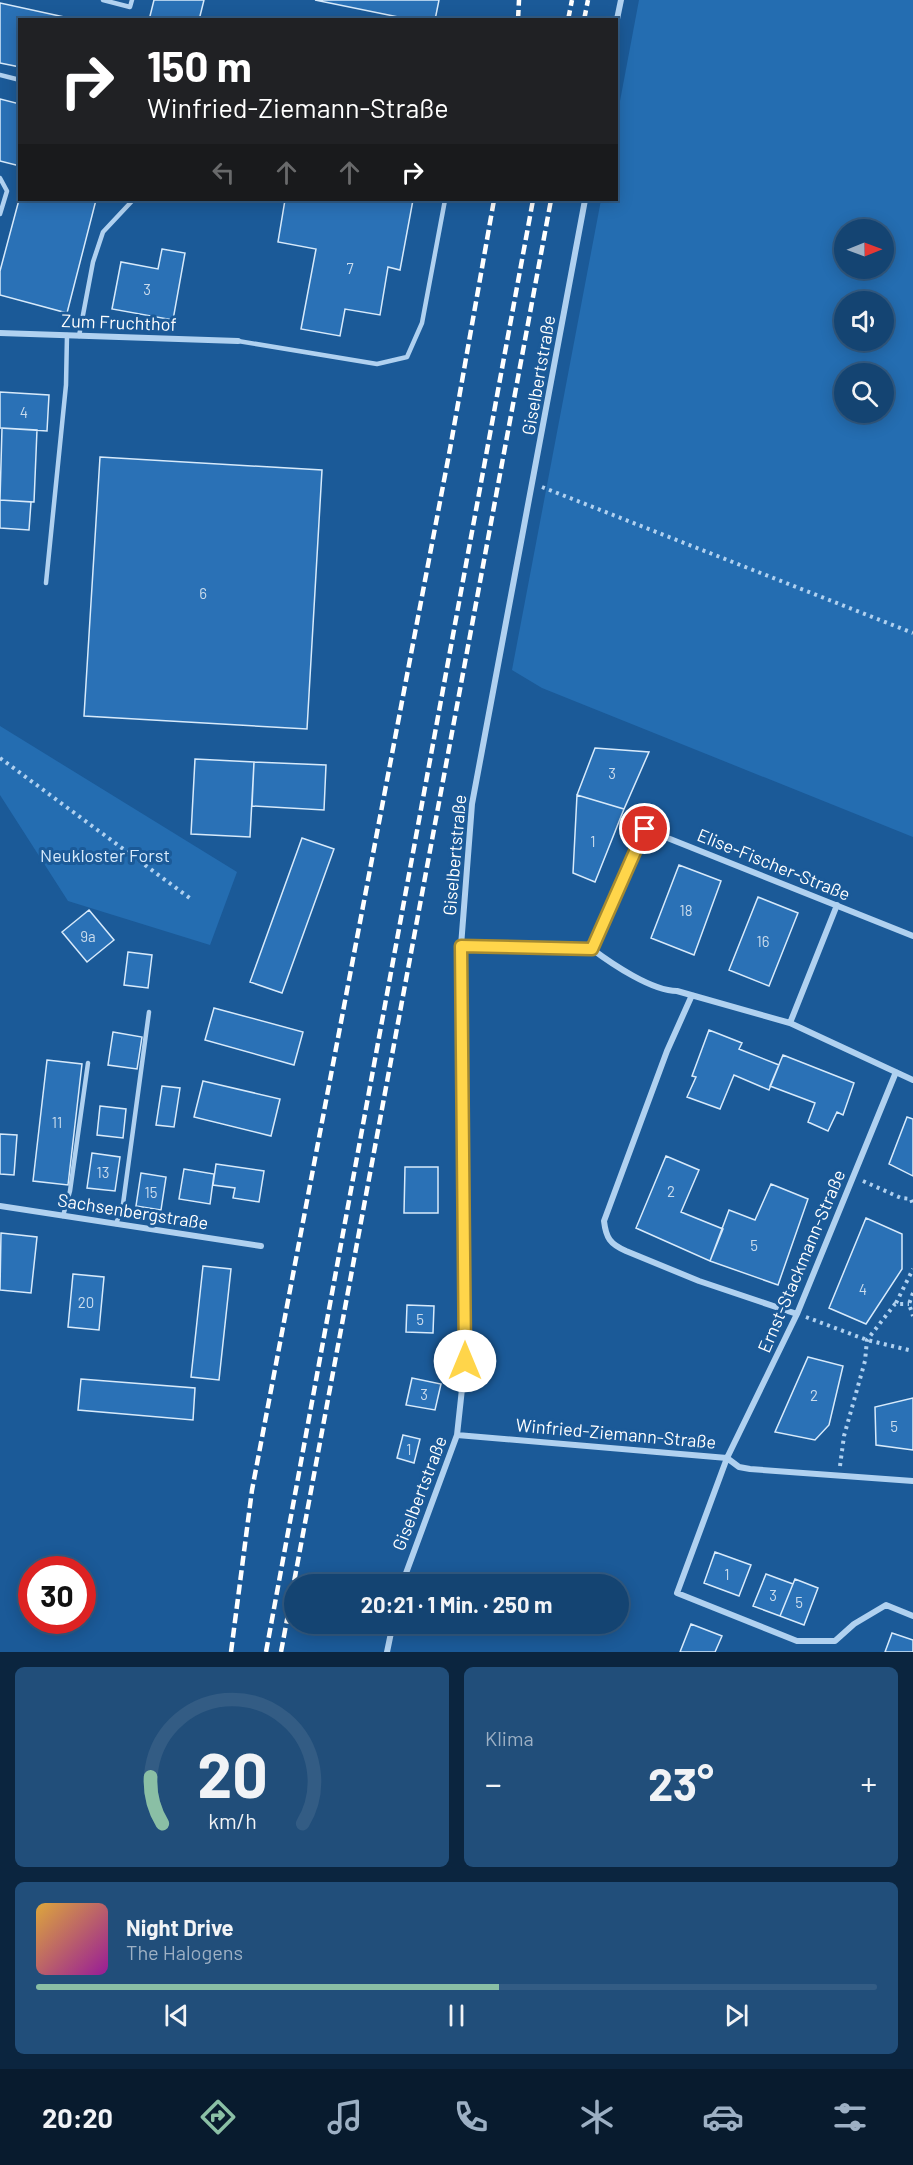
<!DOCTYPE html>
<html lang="de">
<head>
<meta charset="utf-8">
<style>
  body { margin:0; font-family:Barlow,sans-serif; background:#214e7a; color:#f1f3f6; height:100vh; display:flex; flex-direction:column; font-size:22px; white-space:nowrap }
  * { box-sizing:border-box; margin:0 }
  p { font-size:20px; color:#9db0c4 }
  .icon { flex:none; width:33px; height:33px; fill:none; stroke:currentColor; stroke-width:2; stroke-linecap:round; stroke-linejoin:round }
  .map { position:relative; height:1652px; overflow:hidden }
  .drawer { display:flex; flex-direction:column; gap:15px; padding:15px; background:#0b253f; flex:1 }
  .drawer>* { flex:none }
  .banner { position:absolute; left:18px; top:18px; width:600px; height:183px; border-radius:0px; box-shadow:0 3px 15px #0003,0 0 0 2px #335c84; background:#202124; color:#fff; overflow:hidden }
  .needle { width:39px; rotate:89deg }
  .tools { position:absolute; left:834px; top:219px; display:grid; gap:12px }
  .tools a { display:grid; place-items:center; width:60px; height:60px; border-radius:50%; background:#144472; box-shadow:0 3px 15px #0003,0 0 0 2px #335c84; font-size:30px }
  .speed { position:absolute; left:18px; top:1556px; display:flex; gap:12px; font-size:30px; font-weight:700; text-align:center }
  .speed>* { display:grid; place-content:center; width:78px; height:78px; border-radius:50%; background:#144472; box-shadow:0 3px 15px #0003,0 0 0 2px #335c84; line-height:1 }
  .speed .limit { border:9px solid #d22; background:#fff; color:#111 }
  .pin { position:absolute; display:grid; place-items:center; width:51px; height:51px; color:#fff; margin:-26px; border:3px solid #fff; border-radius:50%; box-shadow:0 2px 6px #0007 }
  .me { position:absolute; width:66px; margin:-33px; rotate:0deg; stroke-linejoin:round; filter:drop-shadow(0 0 4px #0008) }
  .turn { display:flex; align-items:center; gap:21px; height:126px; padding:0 30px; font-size:27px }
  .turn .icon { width:78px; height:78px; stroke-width:2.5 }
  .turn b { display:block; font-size:42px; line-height:51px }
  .lanes { display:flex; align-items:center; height:57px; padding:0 30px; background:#0003; justify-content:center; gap:30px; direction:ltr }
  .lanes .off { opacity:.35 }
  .big { font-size:45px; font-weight:700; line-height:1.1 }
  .drawer .tile { flex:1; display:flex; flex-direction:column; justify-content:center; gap:9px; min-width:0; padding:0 21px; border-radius:9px; background:#214e7a }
  .drawer .dial { align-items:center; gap:0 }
  .dial svg { height:156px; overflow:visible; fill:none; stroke:#335c84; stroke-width:7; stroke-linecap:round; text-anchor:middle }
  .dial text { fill:#f1f3f6; stroke:none }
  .song { display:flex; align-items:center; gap:18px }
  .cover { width:72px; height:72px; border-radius:9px; background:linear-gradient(135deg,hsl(40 70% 55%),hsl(300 70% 35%)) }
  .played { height:6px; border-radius:3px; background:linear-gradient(90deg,#8abfa5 55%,#335c84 55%) }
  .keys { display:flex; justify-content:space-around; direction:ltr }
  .heat { display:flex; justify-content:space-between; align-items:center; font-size:33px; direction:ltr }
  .drawer .tiles { flex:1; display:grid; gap:15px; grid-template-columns:1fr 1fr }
  .tile:last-child { grid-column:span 2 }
  .trip { position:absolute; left:284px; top:1574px; width:345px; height:60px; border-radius:30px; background:#144472; box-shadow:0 3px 15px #0003,0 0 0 2px #335c84; font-weight:700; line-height:60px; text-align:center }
  .tab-bar { display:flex; height:96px; justify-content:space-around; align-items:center; background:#081b2e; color:#9db0c4 }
  .tab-bar .icon { width:42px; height:42px }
  .tab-bar .active { color:#8abfa5 }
  .tab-bar b { font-size:27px; color:#f1f3f6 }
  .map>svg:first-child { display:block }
  .green { fill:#246db1; fill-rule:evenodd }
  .building { fill:#2a71b6; stroke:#d7eafb; stroke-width:1.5 }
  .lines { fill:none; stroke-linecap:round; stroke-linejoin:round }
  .path { stroke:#b0d1f0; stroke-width:4; stroke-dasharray:3 4.5; stroke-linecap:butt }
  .service { stroke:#b0d1f0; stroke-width:4.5 }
  .minor { stroke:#b0d1f0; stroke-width:6 }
  .rail { stroke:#fff; stroke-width:4.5; stroke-dasharray:10 4.5; stroke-linecap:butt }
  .route-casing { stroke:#a68a30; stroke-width:15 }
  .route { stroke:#ffd54a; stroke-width:10 }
  .labels { text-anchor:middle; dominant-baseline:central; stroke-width:6; stroke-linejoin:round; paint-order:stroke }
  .number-label { font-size:15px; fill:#cadced }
  .street-label { font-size:18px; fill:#fff; stroke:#1b5a98 }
  .park-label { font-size:18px; fill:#d7eafb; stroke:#1b5a98 }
</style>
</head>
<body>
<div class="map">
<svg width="913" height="1652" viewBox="0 0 913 1652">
  <rect width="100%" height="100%" fill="#1b5a98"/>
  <path class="green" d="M 639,0 L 913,0 L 913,837 L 542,688 L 512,670 L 601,200 L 616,200 L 617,117 ZM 844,230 L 884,230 L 884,268 L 844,268 ZM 844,302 L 884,302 L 884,340 L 844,340 ZM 844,374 L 884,374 L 884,412 L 844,412 Z
    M 0,726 L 237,872 L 210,945 L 68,901 L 0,795 Z"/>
  <path class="building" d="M 154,0 L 204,0 L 199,20 L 149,20 Z
    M 315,0 L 439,0 L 435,20 L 413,20 Z
    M 0,3 L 78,20 L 20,20 L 20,67 L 0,63 Z
    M 0,99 L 20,104 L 20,166 L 0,161 Z
    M 20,196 L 20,200 L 96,200 L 67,313 L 0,295 L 0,271 Z
    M 285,200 L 413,200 L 400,270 L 388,267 L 380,315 L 345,309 L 340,336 L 301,329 L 316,249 L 278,242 Z
    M 162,249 L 185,253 L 173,320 L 112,309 L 121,262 L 158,269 Z
    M 0,392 L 49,395 L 47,431 L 0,428 Z
    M 2,428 L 37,430 L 34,502 L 0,500 Z
    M 100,457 L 322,470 L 307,729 L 84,716 Z
    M 0,500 L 31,502 L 29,530 L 0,528 Z
    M 595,748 L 649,752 L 624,809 L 577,795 Z
    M 195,759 L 254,762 L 250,837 L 191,834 Z
    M 254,762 L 326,765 L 324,810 L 252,806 Z
    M 577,795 L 624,809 L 595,882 L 573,873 Z
    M 302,838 L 334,849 L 282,993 L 250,982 Z
    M 679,865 L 721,881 L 694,955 L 651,938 Z
    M 758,897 L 798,913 L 769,986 L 729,970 Z
    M 89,910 L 114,940 L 87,962 L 62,932 Z
    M 128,952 L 152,955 L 148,988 L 124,985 Z
    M 214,1008 L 303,1032 L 294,1065 L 205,1040 Z
    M 709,1030 L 742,1043 L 739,1049 L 779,1065 L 769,1090 L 734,1075 L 720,1109 L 687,1097 L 696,1077 L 692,1076 Z
    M 113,1032 L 142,1037 L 137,1069 L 108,1065 Z
    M 783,1055 L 854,1083 L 843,1115 L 837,1112 L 828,1131 L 808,1122 L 815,1103 L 770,1086 Z
    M 47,1060 L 82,1064 L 68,1185 L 33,1181 Z
    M 203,1081 L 280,1099 L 271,1136 L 194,1117 Z
    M 162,1086 L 180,1088 L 174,1127 L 156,1125 Z
    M 100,1106 L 126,1109 L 123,1138 L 97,1135 Z
    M 907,1117 L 913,1119 L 913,1176 L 889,1164 Z
    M 0,1134 L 17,1135 L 14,1175 L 0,1174 Z
    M 92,1153 L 120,1157 L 115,1191 L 87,1188 Z
    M 666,1156 L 699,1170 L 681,1212 L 723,1229 L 710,1261 L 636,1228 Z
    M 216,1164 L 264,1171 L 259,1202 L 233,1198 L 235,1188 L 213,1185 Z
    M 405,1167 L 438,1167 L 438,1213 L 404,1213 Z
    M 184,1169 L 214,1174 L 210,1204 L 179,1199 Z
    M 141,1173 L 166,1177 L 161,1210 L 136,1206 Z
    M 771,1184 L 808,1199 L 778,1285 L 710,1261 L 729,1210 L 755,1220 Z
    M 866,1218 L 902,1234 L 902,1269 L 866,1324 L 829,1308 Z
    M 1,1233 L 37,1237 L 31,1293 L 0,1290 Z
    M 203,1266 L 231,1269 L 219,1380 L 191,1377 Z
    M 73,1274 L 104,1277 L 99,1330 L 68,1327 Z
    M 407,1305 L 434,1306 L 433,1333 L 406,1332 Z
    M 808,1357 L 843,1366 L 829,1425 L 815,1440 L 775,1432 Z
    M 412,1378 L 441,1384 L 435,1410 L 406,1405 Z
    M 81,1379 L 195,1388 L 193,1420 L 78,1410 Z
    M 913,1398 L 913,1450 L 876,1445 L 875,1407 Z
    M 403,1435 L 420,1439 L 414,1463 L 397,1458 Z
    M 715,1552 L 751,1565 L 739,1596 L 704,1583 Z
    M 766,1574 L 793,1584 L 780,1616 L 753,1606 Z
    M 795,1579 L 818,1588 L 804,1625 L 780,1616 Z
    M 691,1624 L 722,1636 L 715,1652 L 680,1652 Z
    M 892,1633 L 913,1640 L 913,1652 L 885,1652 Z"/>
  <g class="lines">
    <path class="path" d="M 542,487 L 913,633
      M 0,758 L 191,899
      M 863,1181 L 901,1198 L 911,1199 L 913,1205
      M 913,1293 L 909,1304 L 913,1316
      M 896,1303 L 913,1269
      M 806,1317 L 867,1340 L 913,1351
      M 840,1466 L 844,1436 L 865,1361 L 867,1340 L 895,1304 L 909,1304"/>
    <path class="service" d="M 103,0 L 130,7 L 132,0
      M 0,75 L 20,80
      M 0,178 L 7,191 L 0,214
      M 79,336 L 93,262 L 103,232 L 133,200
      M 238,341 L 377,364 L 407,357 L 422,323 L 445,200
      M 46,583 L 66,385 L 67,335
      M 63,1216 L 70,1191 L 88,1063
      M 116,1224 L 123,1204 L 149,1012"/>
    <path class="minor" d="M 616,24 L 621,0
      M 0,333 L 238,341
      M 461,946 L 592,949 C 612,964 652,991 677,991 L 790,1023 L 913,1080
      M 592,949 L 645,829 L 913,936
      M 692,995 L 667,1051 L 604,1221 C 606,1238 610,1244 626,1251 L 699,1281 L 797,1314
      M 790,1023 L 837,905
      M 896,1072 L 797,1314 L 727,1458 L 677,1593 L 797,1641 L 835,1641 L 854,1624 L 886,1605 L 913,1616
      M 0,1206 L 261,1246
      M 457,1435 L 727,1458 L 739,1467 L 750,1469 L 913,1481
      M 402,1584 L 457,1435 L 465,1361 L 461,946 L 472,804 L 585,200
      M 387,1652 L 393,1623"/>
    <path class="rail" d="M 518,20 L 519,0
      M 568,20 L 572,0
      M 584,20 L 588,0
      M 231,1652 L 252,1490 L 450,449 L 494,200
      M 266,1652 L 533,200
      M 281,1652 L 551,200"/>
  </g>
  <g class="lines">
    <g class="route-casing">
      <path id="route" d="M 465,1361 L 461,946 L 592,949 L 645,829"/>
    </g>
    <use href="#route" class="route"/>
  </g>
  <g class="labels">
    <g class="number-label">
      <text x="350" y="268">7</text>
      <text x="147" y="289">3</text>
      <text x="24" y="412">4</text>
      <text x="203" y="593">6</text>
      <text x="612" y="773">3</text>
      <text x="593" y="841">1</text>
      <text x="686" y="910">18</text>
      <text x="88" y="936">9a</text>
      <text x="763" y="941">16</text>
      <text x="57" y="1122">11</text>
      <text x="103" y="1172">13</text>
      <text x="671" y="1191">2</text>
      <text x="151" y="1192">15</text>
      <text x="754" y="1245">5</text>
      <text x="863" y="1289">4</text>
      <text x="86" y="1302">20</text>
      <text x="420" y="1319">5</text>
      <text x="424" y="1394">3</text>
      <text x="814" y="1395">2</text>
      <text x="894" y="1426">5</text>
      <text x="409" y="1449">1</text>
      <text x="727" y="1574">1</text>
      <text x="773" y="1595">3</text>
      <text x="799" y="1602">5</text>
    </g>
    <g class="street-label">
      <text transform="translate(119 322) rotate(2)">Zum Fruchthof</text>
      <text transform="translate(538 375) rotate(-80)">Giselbertstraße</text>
      <text transform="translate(454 855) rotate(-85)">Giselbertstraße</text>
      <text transform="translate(774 864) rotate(22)">Elise-Fischer-Straße</text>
      <text transform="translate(133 1211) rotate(9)">Sachsenbergstraße</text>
      <text transform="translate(801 1261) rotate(-67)">Ernst-Stackmann-Straße</text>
      <text transform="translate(616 1433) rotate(5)">Winfried-Ziemann-Straße</text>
      <text transform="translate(419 1493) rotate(-69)">Giselbertstraße</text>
    </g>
    <g class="park-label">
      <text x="105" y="855">Neukloster Forst</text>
    </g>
  </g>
</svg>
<div class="tools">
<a><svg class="needle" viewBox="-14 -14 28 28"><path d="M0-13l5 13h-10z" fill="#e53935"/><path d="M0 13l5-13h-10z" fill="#9db0c4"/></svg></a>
<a><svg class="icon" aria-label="sound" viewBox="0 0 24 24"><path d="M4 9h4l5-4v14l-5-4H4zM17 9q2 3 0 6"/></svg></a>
<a><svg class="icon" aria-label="search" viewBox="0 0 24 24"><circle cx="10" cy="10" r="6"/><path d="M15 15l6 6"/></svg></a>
</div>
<div class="speed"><div class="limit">30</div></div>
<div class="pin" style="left:645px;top:829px;background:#d93025"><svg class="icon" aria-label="arrive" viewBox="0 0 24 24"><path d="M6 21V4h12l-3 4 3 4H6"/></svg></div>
<svg class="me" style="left:465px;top:1361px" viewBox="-20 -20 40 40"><circle r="19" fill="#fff"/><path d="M0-13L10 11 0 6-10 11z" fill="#ffd54a"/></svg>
<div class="trip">20:21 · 1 Min. · 250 m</div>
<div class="banner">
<div class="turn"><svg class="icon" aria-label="right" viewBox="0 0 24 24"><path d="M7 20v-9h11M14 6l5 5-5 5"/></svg><div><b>150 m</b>Winfried-Ziemann-Straße</div></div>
<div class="lanes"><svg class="icon off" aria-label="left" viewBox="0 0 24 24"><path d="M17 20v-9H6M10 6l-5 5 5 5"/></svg><svg class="icon off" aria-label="ahead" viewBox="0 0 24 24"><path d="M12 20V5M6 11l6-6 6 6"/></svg><svg class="icon off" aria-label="ahead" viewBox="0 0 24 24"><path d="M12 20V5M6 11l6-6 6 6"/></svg><svg class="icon" aria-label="right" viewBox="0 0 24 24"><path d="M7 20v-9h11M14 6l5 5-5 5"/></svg></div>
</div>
</div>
<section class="drawer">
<div class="tiles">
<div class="tile dial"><svg viewBox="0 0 100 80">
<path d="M14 69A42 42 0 1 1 86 69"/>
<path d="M14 69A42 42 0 0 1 8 45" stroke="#8abfa5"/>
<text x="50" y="56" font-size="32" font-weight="700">20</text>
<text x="50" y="72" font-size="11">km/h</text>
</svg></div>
<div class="tile"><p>Klima</p>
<div class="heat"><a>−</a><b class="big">23°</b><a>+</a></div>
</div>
<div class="tile">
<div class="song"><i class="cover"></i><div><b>Night Drive</b><p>The Halogens</p></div></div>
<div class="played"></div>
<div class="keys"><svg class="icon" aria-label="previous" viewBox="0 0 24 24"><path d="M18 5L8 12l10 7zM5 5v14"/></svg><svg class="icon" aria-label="pause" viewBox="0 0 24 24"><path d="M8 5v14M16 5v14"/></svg><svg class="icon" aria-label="next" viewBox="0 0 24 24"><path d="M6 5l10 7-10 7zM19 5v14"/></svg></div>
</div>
</div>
</section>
<nav class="tab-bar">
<b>20:20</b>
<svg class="icon active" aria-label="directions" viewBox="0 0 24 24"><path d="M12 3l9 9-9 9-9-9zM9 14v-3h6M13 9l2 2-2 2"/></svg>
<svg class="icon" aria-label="music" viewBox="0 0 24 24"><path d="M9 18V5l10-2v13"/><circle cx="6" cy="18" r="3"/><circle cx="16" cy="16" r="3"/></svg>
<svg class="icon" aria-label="phone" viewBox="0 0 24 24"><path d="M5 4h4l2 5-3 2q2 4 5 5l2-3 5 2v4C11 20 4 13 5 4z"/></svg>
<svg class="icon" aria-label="climate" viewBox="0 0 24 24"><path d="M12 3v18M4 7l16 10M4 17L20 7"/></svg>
<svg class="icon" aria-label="car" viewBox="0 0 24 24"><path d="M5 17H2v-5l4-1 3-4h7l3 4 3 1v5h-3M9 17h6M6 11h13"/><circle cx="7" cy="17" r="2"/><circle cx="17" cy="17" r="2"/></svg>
<svg class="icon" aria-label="filters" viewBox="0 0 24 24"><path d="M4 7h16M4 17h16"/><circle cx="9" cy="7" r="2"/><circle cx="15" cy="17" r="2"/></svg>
</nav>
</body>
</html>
